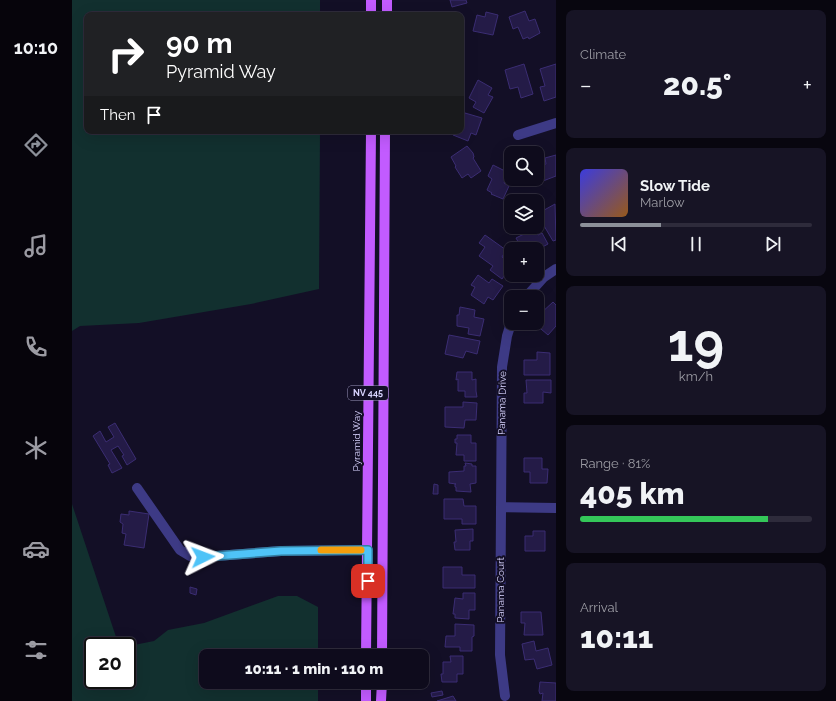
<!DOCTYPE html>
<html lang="en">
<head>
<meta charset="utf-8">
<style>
  body { margin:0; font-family:Raleway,sans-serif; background:#171425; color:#f1f3f6; height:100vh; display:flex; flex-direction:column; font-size:15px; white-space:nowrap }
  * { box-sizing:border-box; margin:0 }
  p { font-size:13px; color:#9b9ba3 }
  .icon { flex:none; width:22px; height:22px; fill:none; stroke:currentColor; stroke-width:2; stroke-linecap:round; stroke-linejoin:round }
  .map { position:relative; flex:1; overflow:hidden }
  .details { display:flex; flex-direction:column; gap:10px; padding:10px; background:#08060f; width:280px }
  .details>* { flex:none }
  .hud { position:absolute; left:12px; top:12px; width:380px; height:122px; border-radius:8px; box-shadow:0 4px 16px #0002,0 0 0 1px #2e2b3b; background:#202124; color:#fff; overflow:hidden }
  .fabs { position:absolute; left:432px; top:146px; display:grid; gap:8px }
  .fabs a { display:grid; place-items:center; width:40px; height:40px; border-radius:8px; background:#0e0b1c; box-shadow:0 4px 16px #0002,0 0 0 1px #2e2b3b; font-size:20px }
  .speed { position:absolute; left:12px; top:637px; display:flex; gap:8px; font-size:20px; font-weight:700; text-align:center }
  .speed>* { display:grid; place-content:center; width:52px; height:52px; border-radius:50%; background:#0e0b1c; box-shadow:0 4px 16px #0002,0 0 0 1px #2e2b3b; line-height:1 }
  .speed .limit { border:2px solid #111; border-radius:6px; background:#fff; color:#111 }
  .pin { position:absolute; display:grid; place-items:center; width:34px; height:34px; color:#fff; margin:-17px; border-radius:8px; box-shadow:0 2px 6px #0006 }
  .me { position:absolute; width:44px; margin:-22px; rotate:87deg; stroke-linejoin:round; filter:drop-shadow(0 0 3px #0008) }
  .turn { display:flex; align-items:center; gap:14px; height:84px; padding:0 16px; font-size:18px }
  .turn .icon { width:52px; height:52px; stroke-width:2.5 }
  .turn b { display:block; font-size:28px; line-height:34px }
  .then { display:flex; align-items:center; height:38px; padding:0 16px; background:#0003; gap:8px; font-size:15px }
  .big { font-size:30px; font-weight:800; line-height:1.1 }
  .details .card { flex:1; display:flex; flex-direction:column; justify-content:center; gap:6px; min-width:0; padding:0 14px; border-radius:8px; background:#171425 }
  .details .dial { align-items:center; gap:0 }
  .dial b { font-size:52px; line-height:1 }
  .song { display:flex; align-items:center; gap:12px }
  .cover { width:48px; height:48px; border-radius:6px; background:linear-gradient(135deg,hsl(240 70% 55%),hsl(30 70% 35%)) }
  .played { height:4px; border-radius:2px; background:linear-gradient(90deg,#8c9099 35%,#2e2b3b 35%) }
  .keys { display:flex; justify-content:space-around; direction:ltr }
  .heat { display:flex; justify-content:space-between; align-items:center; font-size:22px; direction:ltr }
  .charge { height:6px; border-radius:3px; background:linear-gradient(90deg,#34c759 81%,#2e2b3b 0) }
  .trip { position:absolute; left:127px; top:649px; width:230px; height:40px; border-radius:8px; background:#0e0b1c; box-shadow:0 4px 16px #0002,0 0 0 1px #2e2b3b; font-weight:800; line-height:40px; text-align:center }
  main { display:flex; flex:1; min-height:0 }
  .tabs { display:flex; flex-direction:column; width:72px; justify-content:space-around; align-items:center; background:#06040b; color:#9b9ba3 }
  .tabs .icon { width:28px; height:28px }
  .tabs .selected { color:#8c9099 }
  .tabs b { font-size:18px; color:#f1f3f6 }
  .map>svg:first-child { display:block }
  .green { fill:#12302f; fill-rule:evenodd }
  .building { fill:#241b47; stroke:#3b2d73 }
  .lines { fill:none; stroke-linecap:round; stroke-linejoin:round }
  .minor { stroke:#3d3a85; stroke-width:10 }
  .major { stroke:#c25bff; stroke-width:10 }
  .route-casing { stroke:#337fa1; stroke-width:10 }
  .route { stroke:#4fc3f7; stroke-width:7 }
  .slow { stroke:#f59e0b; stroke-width:7 }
  .labels { text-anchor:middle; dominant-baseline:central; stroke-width:4; stroke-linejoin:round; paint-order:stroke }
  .shield { fill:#130f26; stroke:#9e99be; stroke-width:1 }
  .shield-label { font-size:9px; font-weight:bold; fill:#d9d4ff }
  .street-label { font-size:10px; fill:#d9d4ff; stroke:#130f26 }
</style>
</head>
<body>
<main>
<nav class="tabs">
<b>10:10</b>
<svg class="icon selected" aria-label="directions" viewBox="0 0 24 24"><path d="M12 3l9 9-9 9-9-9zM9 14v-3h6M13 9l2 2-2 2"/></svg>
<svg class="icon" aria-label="music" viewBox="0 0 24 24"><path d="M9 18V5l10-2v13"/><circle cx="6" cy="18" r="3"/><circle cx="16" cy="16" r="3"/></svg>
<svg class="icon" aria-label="phone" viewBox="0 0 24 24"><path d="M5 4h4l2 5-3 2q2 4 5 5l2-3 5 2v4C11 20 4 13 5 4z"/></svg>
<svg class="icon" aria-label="climate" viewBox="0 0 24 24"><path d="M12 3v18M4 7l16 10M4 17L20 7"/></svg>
<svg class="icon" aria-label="car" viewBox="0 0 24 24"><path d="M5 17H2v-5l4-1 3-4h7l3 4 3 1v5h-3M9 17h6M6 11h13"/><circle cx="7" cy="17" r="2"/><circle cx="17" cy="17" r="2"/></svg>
<svg class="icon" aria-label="filters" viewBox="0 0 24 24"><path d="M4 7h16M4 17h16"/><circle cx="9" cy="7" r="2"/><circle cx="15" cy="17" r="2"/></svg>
</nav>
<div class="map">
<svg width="484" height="701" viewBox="0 0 484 701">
  <rect width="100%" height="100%" fill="#130f26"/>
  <path class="green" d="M 0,0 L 248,0 L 248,15 L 15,15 L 15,131 L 248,131 L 247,289 L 179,304 L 67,323 L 8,326 L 0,331 Z
    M 0,504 L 47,646 L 62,645 L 82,641 L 96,630 L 132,623 L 206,596 L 225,596 L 246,607 L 246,656 L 134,656 L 134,682 L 246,682 L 246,701 L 0,701 ZM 21,646 L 55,646 L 55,680 L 21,680 Z"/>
  <path class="building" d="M 378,0 L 394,0 L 395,3 L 380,7 Z
    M 453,11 L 457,21 L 463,19 L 468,33 L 457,39 L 456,37 L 451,39 L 446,27 L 441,29 L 437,17 Z
    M 414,12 L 426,15 L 421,35 L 401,31 L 405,15 L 413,17 Z
    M 452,64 L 461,94 L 449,98 L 446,87 L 438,89 L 433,70 Z
    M 484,64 L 484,97 L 472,101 L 468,87 L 473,86 L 468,69 Z
    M 406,80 L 420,88 L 416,95 L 421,97 L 412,113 L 401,107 L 404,102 L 397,98 Z
    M 393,113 L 410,118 L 404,135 L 399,133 L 396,141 L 381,135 L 383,131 L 389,131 L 389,117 L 391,117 Z
    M 395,146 L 401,153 L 402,157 L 401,158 L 409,171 L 399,178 L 396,174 L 390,178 L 383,167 L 384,166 L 379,157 Z
    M 484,155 L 484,176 L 471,181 L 467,166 L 474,164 L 473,158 Z
    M 421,165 L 437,173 L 432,183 L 437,186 L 431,199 L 419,194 L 420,193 L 415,190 L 420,179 L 416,176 Z
    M 483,204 L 484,240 L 481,241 L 465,214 Z
    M 462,229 L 466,235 L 470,233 L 476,244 L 465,250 L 465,249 L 459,249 L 458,247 L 455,249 L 450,249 L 444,238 Z
    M 413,235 L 434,250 L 430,257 L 439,264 L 439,266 L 430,279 L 418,270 L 421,266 L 407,256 L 413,247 L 407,243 Z
    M 406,275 L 417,283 L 420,279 L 431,286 L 421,300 L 416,297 L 412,304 L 399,295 L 403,287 L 399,285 Z
    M 481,302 L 484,305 L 484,326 L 476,335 L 469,329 L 470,328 L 466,324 L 472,319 L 468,314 Z
    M 388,307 L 403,310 L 402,317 L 412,319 L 408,336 L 396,334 L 397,328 L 385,326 L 385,315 L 387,315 Z
    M 377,335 L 408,341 L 405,354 L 394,351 L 391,358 L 373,354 Z
    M 465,352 L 478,353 L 478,375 L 452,375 L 452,360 L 465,360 Z
    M 385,372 L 400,372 L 400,380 L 404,379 L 404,391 L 405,397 L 393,397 L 393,391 L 386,391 L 386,379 L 384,380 Z
    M 454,380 L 479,380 L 479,393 L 471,392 L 471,403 L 452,403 L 452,393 L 455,393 Z
    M 391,402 L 405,403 L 404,420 L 393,420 L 392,428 L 373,427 L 373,407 L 391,407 Z
    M 43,423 L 64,459 L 55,465 L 50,456 L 52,455 L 46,446 L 39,450 L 50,468 L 40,473 L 36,465 L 38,464 L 21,436 L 28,431 L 34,442 L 42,437 L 36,427 Z
    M 385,435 L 399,435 L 399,443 L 404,443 L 404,461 L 392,461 L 392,455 L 384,455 L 385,443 L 383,443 L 383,439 L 385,439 Z
    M 452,458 L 470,458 L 470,469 L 476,469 L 475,483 L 458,483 L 458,472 L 452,472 Z
    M 393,463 L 400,464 L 400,466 L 404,466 L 404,483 L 398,484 L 399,492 L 384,491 L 384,487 L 383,487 L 383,484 L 384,484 L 377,483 L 377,472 L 392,471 L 392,466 L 394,466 Z
    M 362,484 L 366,485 L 366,494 L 361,494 Z
    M 372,499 L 391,499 L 392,506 L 404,506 L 404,524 L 390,524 L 390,519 L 372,519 Z
    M 57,511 L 77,514 L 72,548 L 52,545 L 54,534 L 50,533 L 51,524 L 48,522 L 49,514 L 57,515 Z
    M 401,529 L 401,541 L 398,541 L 398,550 L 383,550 L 382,542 L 384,542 L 383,530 Z
    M 461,531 L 473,531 L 473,551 L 453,551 L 453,536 L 461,536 Z
    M 371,567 L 390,567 L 390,575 L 403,575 L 403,588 L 371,588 Z
    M 118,587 L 125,589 L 124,595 L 118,593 Z
    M 391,593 L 403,593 L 403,610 L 397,610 L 397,619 L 383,618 L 383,614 L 381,614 L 383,598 L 391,599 Z
    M 449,612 L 469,612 L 471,635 L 452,635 L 453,623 L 449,623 Z
    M 383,624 L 402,625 L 402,636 L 400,637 L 400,651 L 388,651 L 388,647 L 373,647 L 374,636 L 383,636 Z
    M 462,641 L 464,651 L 476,648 L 480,665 L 465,669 L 462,659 L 453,660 L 450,644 Z
    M 378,656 L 391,656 L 391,674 L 385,674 L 385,682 L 370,682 L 369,674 L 371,674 L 371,662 L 379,662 Z
    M 468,682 L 484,683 L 484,701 L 470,701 L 471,693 L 468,694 L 467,691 Z
    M 370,691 L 371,695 L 360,697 L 359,693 Z
    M 381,696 L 384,701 L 365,701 Z"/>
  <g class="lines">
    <path class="minor" d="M 446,135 L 484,123
      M 454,297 L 472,277 L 484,269
      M 65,488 L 108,550 L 118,556 L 131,557 L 209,551 L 296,550
      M 429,507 L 484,508
      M 433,696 L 428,655 L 430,367 L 435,336 L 439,323"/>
    <path class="major" d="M 299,15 L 299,0
      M 315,15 L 315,0
      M 294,656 L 299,131
      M 310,656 L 313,131
      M 294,701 L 294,682
      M 309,701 L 310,682"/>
  </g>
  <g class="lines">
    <g class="route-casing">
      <path id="route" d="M 131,557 L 209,551 L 296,550 L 296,581"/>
    </g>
    <use href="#route" class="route"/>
    <path class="slow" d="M 249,550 L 289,550"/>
  </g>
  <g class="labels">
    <rect class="shield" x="276" y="386" width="40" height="14" rx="3"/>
    <g class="shield-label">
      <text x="296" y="393">NV 445</text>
    </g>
    <g class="street-label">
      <text transform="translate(430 403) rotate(-89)">Panama Drive</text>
      <text transform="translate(284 441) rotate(-90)">Pyramid Way</text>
      <text transform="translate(428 590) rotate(-90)">Panama Court</text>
    </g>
  </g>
</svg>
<div class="fabs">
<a><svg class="icon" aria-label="search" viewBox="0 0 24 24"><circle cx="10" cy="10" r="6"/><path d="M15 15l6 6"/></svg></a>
<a><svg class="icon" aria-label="layers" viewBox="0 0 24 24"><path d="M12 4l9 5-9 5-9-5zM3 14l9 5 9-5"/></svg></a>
<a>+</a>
<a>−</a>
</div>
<div class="speed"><div class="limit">20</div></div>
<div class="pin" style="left:296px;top:581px;background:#d93025"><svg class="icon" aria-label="arrive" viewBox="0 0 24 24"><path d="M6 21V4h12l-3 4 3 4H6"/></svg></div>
<svg class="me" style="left:131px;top:557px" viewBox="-20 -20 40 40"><path d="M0-17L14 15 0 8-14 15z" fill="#4fc3f7" stroke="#fff" stroke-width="4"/></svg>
<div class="trip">10:11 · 1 min · 110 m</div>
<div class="hud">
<div class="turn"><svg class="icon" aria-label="right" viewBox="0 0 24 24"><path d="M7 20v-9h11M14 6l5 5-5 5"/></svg><div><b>90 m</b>Pyramid Way</div></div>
<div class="then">Then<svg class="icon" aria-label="arrive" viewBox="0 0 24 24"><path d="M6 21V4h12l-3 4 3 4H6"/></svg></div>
</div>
</div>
<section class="details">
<div class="card"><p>Climate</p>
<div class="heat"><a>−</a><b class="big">20.5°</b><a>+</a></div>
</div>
<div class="card">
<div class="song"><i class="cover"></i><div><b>Slow Tide</b><p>Marlow</p></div></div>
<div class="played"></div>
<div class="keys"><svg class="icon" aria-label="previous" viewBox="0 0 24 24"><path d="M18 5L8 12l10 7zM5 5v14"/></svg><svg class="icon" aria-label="pause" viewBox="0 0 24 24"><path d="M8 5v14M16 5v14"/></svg><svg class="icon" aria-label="next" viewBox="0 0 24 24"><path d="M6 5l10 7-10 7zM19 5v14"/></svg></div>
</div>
<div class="card dial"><b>19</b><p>km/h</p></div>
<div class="card"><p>Range · 81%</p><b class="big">405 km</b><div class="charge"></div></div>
<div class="card"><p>Arrival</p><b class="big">10:11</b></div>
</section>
</main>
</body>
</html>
